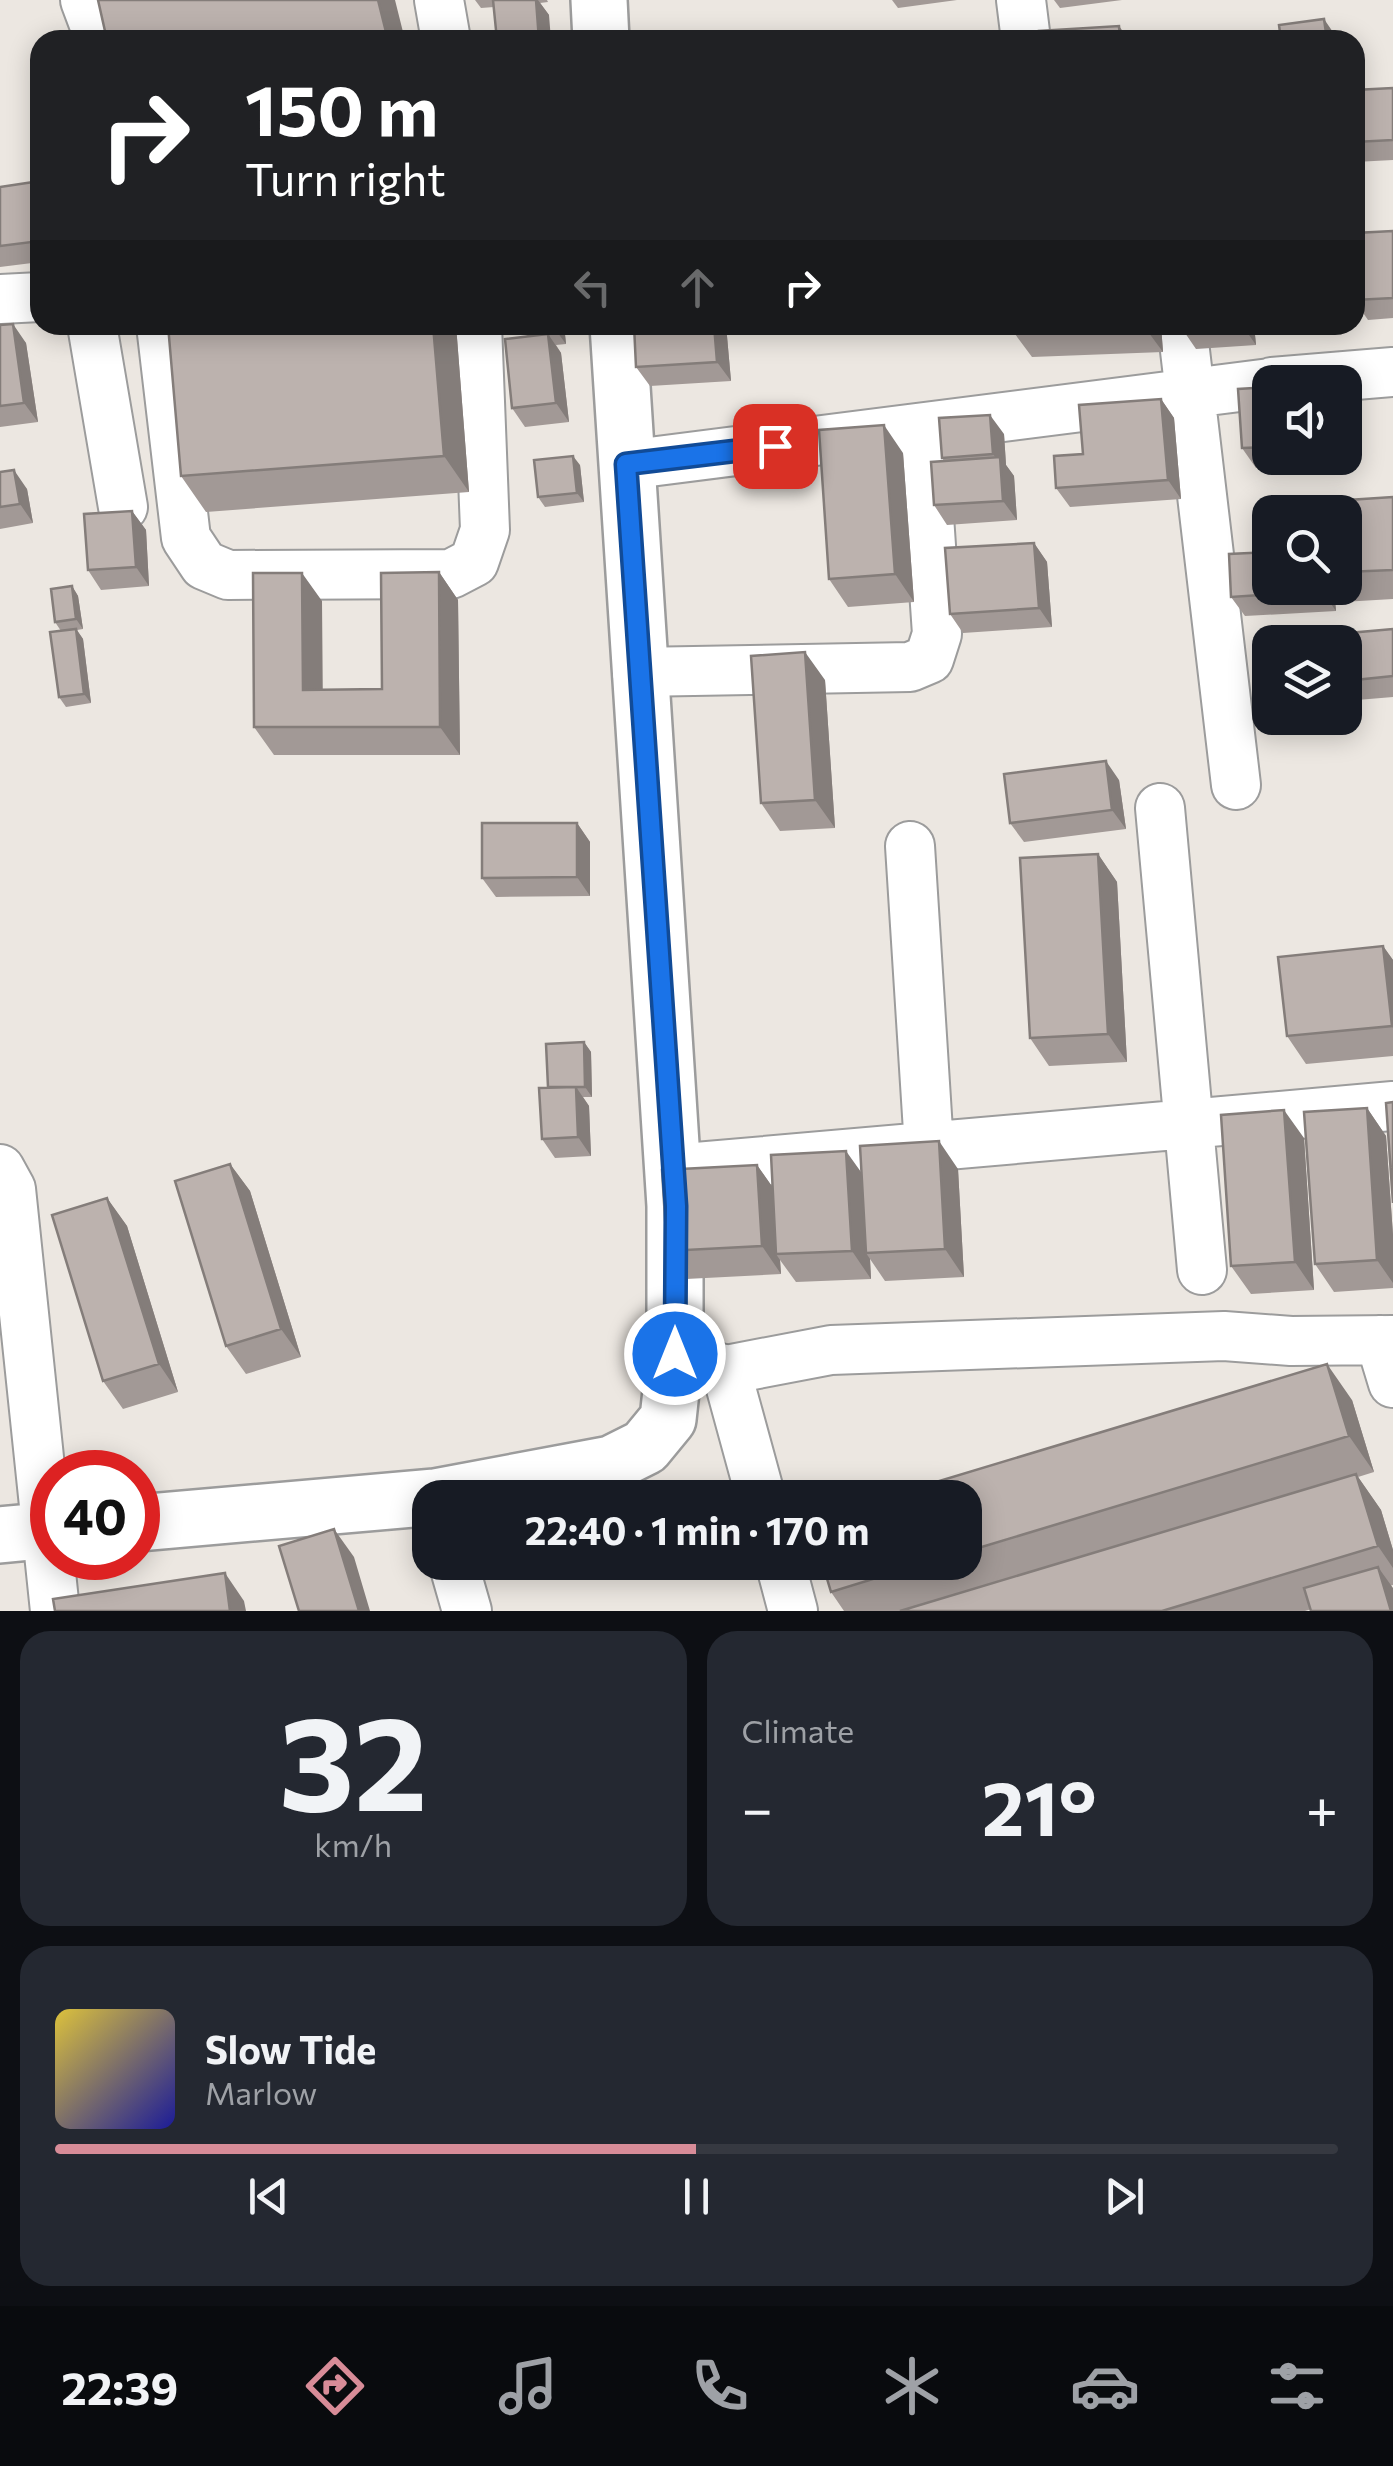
<!DOCTYPE html>
<html lang="en">
<head>
<meta charset="utf-8">
<style>
  body { margin:0; font-family:Commissioner,sans-serif; background:#242831; color:#f1f3f6; height:100vh; display:flex; flex-direction:column; font-size:38px; white-space:nowrap }
  * { box-sizing:border-box; margin:0 }
  p { font-size:32px; color:#9ea1a6 }
  .icon { flex:none; width:55px; height:55px; fill:none; stroke:currentColor; stroke-width:2; stroke-linecap:round; stroke-linejoin:round }
  .map { position:relative; height:1611px; overflow:hidden }
  .details { display:flex; flex-direction:column; gap:20px; padding:20px; background:#0d0f14; flex:1 }
  .details>* { flex:none }
  .banner { position:absolute; left:30px; top:30px; width:1335px; height:305px; border-radius:30px; box-shadow:0 5px 25px #0003; background:#202124; color:#fff; overflow:hidden }
  .buttons { position:absolute; left:1252px; top:365px; display:grid; gap:20px }
  .buttons a { display:grid; place-items:center; width:110px; height:110px; border-radius:20px; background:#171b24; box-shadow:0 5px 25px #0003; font-size:50px }
  .speed { position:absolute; left:30px; top:1450px; display:flex; gap:20px; font-size:50px; font-weight:700; text-align:center }
  .speed>* { display:grid; place-content:center; width:130px; height:130px; border-radius:50%; background:#171b24; box-shadow:0 5px 25px #0003; line-height:1 }
  .speed .limit { border:15px solid #d22; background:#fff; color:#111 }
  .pin { position:absolute; display:grid; place-items:center; width:85px; height:85px; color:#fff; margin:-42px; border-radius:20px; box-shadow:0 5px 15px #0006 }
  .me { position:absolute; width:110px; margin:-55px; rotate:0deg; stroke-linejoin:round; filter:drop-shadow(0 0 8px #0008) }
  .turn { display:flex; align-items:center; gap:35px; height:210px; padding:0 50px; font-size:45px }
  .turn .icon { width:130px; height:130px; stroke-width:2.5 }
  .turn b { display:block; font-size:70px; line-height:85px }
  .lanes { display:flex; align-items:center; height:95px; padding:0 50px; background:#0003; justify-content:center; gap:50px; direction:ltr }
  .lanes .off { opacity:.35 }
  .big { font-size:75px; font-weight:700; line-height:1.1 }
  .details .widget { flex:1; display:flex; flex-direction:column; justify-content:center; gap:15px; min-width:0; padding:0 35px; border-radius:30px; background:#242831 }
  .details .dial { align-items:center; gap:0 }
  .dial b { font-size:130px; line-height:1 }
  .song { display:flex; align-items:center; gap:30px }
  .cover { width:120px; height:120px; border-radius:15px; background:linear-gradient(135deg,hsl(50 70% 55%),hsl(240 70% 35%)) }
  .played { height:10px; border-radius:5px; background:linear-gradient(90deg,#d88c98 50%,#363941 50%) }
  .keys { display:flex; justify-content:space-around; direction:ltr }
  .heat { display:flex; justify-content:space-between; align-items:center; font-size:55px; direction:ltr }
  .details .tiles { flex:1; display:grid; gap:20px; grid-template-columns:1fr 1fr }
  .widget:last-child { grid-column:span 2 }
  .trip { position:absolute; left:412px; top:1480px; width:570px; height:100px; border-radius:30px; background:#171b24; box-shadow:0 5px 25px #0003; font-weight:700; line-height:100px; text-align:center }
  .tabs { display:flex; height:160px; justify-content:space-around; align-items:center; background:#090b0e; color:#9ea1a6 }
  .tabs .icon { width:70px; height:70px }
  .tabs .active { color:#d88c98 }
  .tabs b { font-size:45px; color:#f1f3f6 }
  .map>svg:first-child { display:block }
  .lines { fill:none; stroke-linecap:round; stroke-linejoin:round }
  .minor-casing { stroke:#9c9c9c; stroke-width:52 }
  .tertiary-casing { stroke:#9c9c9c; stroke-width:60 }
  .minor { stroke:#fff; stroke-width:48 }
  .tertiary { stroke:#fff; stroke-width:55 }
  .wall { fill:#a29996 }
  .shaded-wall { fill:#847d7a }
  .building { fill:#bcb2ae; stroke:#847d7a; stroke-width:2.5 }
  .route-casing { stroke:#114b97; stroke-width:25 }
  .route { stroke:#1a73e8; stroke-width:18 }
</style>
</head>
<body>
<div class="map">
<svg width="1393" height="1611" viewBox="0 0 1393 1611">
  <rect width="100%" height="100%" fill="#ece7e1"/>
  <g class="lines">
    <g class="minor-casing">
      <path id="minor" d="M 85,0 L 100,40
        M 439,0 L 446,40
        M 1021,0 L 1026,40
        M 0,299 L 40,297
        M 92,325 L 123,507
        M 161,325 L 186,538 L 204,565 L 228,575 L 451,574 L 474,562 L 485,530 L 477,325
        M 1182,325 L 1236,785
        M 1272,382 L 1393,372
        M 626,465 L 1270,383
        M 637,672 L 910,667 L 929,659 L 937,634 L 923,428
        M 1160,808 L 1202,1270
        M 910,846 L 929,1147
        M 0,1169 L 11,1189 L 55,1611
        M 673,1169 L 1393,1106
        M 1380,1340 L 1393,1383
        M 675,1354 L 726,1370 L 831,1350 L 1224,1336 L 1291,1341 L 1393,1340
        M 726,1370 L 761,1498
        M 453,1562 L 467,1611
        M 780,1562 L 793,1611"/>
    </g>
    <g class="tertiary-casing">
      <path id="tertiary" d="M 599,0 L 601,40
        M 138,1523 L 435,1497 L 611,1464 L 645,1447 L 668,1419 L 675,1354 L 675,1206 L 618,325
        M 0,1535 L 52,1530"/>
    </g>
    <use href="#minor" class="minor"/>
    <use href="#tertiary" class="tertiary"/>
  </g>
  <path class="wall" d="M 475,0 L 547,0 L 548,2 L 540,3 L 549,15 L 494,7 L 481,8 Z
    M 892,0 L 957,0 L 898,8 Z
    M 1054,0 L 1122,0 L 1060,8 Z
    M 1393,88 L 1393,160 L 1355,162 L 1355,90 Z
    M 40,181 L 40,262 L 0,267 L 0,187 Z
    M 1393,231 L 1393,318 L 1368,320 L 1355,301 Z
    M 0,325 L 26,343 L 38,422 L 0,427 Z
    M 456,325 L 469,492 L 206,512 L 181,476 Z
    M 520,325 L 564,325 L 566,344 L 556,345 L 561,353 L 569,422 L 525,427 L 512,408 L 527,336 Z
    M 726,325 L 731,381 L 650,386 L 636,367 Z
    M 1012,325 L 1161,325 L 1163,352 L 1032,357 L 1012,330 Z
    M 1254,325 L 1256,345 L 1196,349 L 1183,330 Z
    M 1270,387 L 1270,458 L 1333,458 L 1333,463 L 1256,468 L 1242,448 Z
    M 1161,399 L 1174,418 L 1181,499 L 1070,507 L 1056,488 L 1083,454 Z
    M 1004,434 L 1006,465 L 1014,476 L 1017,520 L 947,525 L 934,505 L 944,461 L 942,458 Z
    M 903,453 L 914,602 L 848,607 L 829,579 Z
    M 580,465 L 584,502 L 545,507 L 538,497 Z
    M 0,472 L 27,489 L 33,523 L 0,529 Z
    M 1393,497 L 1393,599 L 1342,602 L 1334,590 L 1336,611 L 1245,616 L 1231,597 L 1270,588 L 1345,588 L 1345,512 Z
    M 132,511 L 146,530 L 149,586 L 101,590 L 88,570 Z
    M 1034,543 L 1047,562 L 1052,627 L 963,633 L 950,614 Z
    M 439,572 L 458,600 L 460,755 L 274,755 L 254,727 L 322,601 L 322,690 L 382,689 Z
    M 72,586 L 78,596 L 83,629 L 77,630 L 83,639 L 91,703 L 66,707 L 59,697 L 61,631 L 55,622 Z
    M 1393,629 L 1393,697 L 1357,700 L 1345,683 L 1345,642 Z
    M 825,680 L 835,828 L 780,831 L 761,803 Z
    M 1119,780 L 1126,829 L 1024,842 L 1010,823 Z
    M 577,823 L 590,842 L 590,896 L 496,897 L 482,878 Z
    M 1098,854 L 1117,882 L 1127,1062 L 1049,1066 L 1030,1038 Z
    M 1383,946 L 1393,960 L 1393,1056 L 1306,1064 L 1287,1036 Z
    M 584,1042 L 591,1052 L 592,1097 L 583,1097 L 589,1106 L 591,1156 L 555,1158 L 542,1139 L 549,1088 Z
    M 1367,1108 L 1386,1136 L 1393,1235 L 1393,1288 L 1334,1292 L 1315,1264 Z
    M 1304,1138 L 1314,1290 L 1251,1294 L 1231,1266 Z
    M 230,1164 L 250,1191 L 301,1357 L 246,1374 L 226,1346 Z
    M 757,1165 L 773,1188 L 862,1174 L 958,1169 L 964,1277 L 885,1281 L 870,1259 L 871,1279 L 796,1282 L 780,1260 L 781,1274 L 686,1279 L 667,1251 Z
    M 107,1198 L 127,1226 L 178,1392 L 123,1409 L 103,1381 Z
    M 1352,1400 L 1374,1472 L 1358,1477 L 1381,1510 L 1393,1550 L 1393,1585 L 1305,1611 L 844,1611 L 831,1592 L 822,1562 L 965,1562 L 965,1498 Z"/>
  <path class="shaded-wall" d="M 378,0 L 395,0 L 405,40 L 388,40 Z
    M 536,0 L 538,0 L 549,15 L 551,40 L 539,40 Z
    M 1324,19 L 1337,38 L 1338,40 L 1327,40 Z
    M 1119,26 L 1129,40 L 1120,40 Z
    M 13,324 L 26,343 L 38,422 L 24,403 Z
    M 433,325 L 456,325 L 469,492 L 444,456 Z
    M 552,325 L 564,325 L 566,344 Z
    M 714,325 L 726,325 L 731,381 L 717,362 Z
    M 1143,325 L 1161,325 L 1163,352 Z
    M 1242,325 L 1254,325 L 1256,345 Z
    M 548,334 L 561,353 L 569,422 L 556,403 Z
    M 1161,399 L 1174,418 L 1181,499 L 1168,480 Z
    M 990,415 L 1004,434 L 1006,465 L 1014,476 L 1017,520 L 1003,501 L 1001,465 L 993,454 Z
    M 884,425 L 903,453 L 914,602 L 895,574 Z
    M 573,456 L 580,465 L 584,502 L 577,493 Z
    M 14,470 L 27,489 L 33,523 L 20,504 Z
    M 132,511 L 146,530 L 149,586 L 136,567 Z
    M 1034,543 L 1047,562 L 1052,627 L 1039,608 Z
    M 439,572 L 458,600 L 460,755 L 440,727 Z
    M 302,573 L 322,601 L 323,718 L 303,690 Z
    M 72,586 L 78,596 L 83,629 L 76,619 Z
    M 1322,588 L 1333,588 L 1334,590 L 1336,611 L 1322,591 Z
    M 76,629 L 83,639 L 91,703 L 84,694 Z
    M 805,652 L 825,680 L 835,828 L 815,800 Z
    M 1106,761 L 1119,780 L 1126,829 L 1112,810 Z
    M 577,823 L 590,842 L 590,896 L 577,877 Z
    M 1098,854 L 1117,882 L 1127,1062 L 1108,1034 Z
    M 1383,946 L 1393,960 L 1393,1028 L 1392,1026 Z
    M 584,1042 L 591,1052 L 592,1097 L 585,1087 Z
    M 576,1087 L 589,1106 L 591,1156 L 578,1137 Z
    M 1367,1108 L 1386,1136 L 1393,1235 L 1393,1283 L 1377,1260 Z
    M 1284,1110 L 1304,1138 L 1314,1290 L 1295,1262 Z
    M 939,1141 L 958,1169 L 964,1277 L 945,1249 Z
    M 846,1151 L 866,1179 L 866,1253 L 870,1259 L 871,1279 L 852,1251 Z
    M 230,1164 L 250,1191 L 301,1357 L 281,1329 Z
    M 757,1165 L 776,1192 L 776,1254 L 780,1260 L 781,1274 L 762,1246 Z
    M 107,1198 L 127,1226 L 178,1392 L 159,1364 Z
    M 1327,1364 L 1352,1400 L 1374,1472 L 1349,1436 Z
    M 1356,1474 L 1381,1510 L 1393,1550 L 1393,1568 L 1378,1546 Z
    M 334,1529 L 354,1557 L 370,1611 L 359,1611 Z
    M 1378,1567 L 1393,1588 L 1393,1611 L 1391,1611 Z
    M 225,1573 L 244,1601 L 246,1611 L 230,1611 Z"/>
  <path class="building" d="M 98,0 L 378,0 L 388,40 L 107,40 Z
    M 493,0 L 536,0 L 539,40 L 497,40 Z
    M 1324,19 L 1327,40 L 1281,40 L 1279,25 Z
    M 1119,26 L 1120,40 L 1040,40 L 1039,31 Z
    M 1195,33 L 1195,40 L 1131,40 L 1130,37 Z
    M 1393,88 L 1393,140 L 1355,142 L 1355,90 Z
    M 40,181 L 40,241 L 0,246 L 0,187 Z
    M 1393,231 L 1393,298 L 1355,300 L 1355,233 Z
    M 13,324 L 24,403 L 0,406 L 0,325 Z
    M 168,325 L 433,325 L 444,456 L 181,476 Z
    M 520,325 L 552,325 L 521,328 Z
    M 634,325 L 714,325 L 717,362 L 636,367 Z
    M 1012,325 L 1129,325 L 1012,330 Z
    M 1182,325 L 1242,325 L 1242,326 L 1183,330 Z
    M 548,334 L 556,403 L 512,408 L 505,339 Z
    M 1270,387 L 1270,447 L 1242,448 L 1238,389 Z
    M 1161,399 L 1168,480 L 1056,488 L 1054,456 L 1083,454 L 1079,405 Z
    M 990,415 L 993,454 L 942,458 L 939,418 Z
    M 884,425 L 895,574 L 829,579 L 819,430 Z
    M 573,456 L 577,493 L 538,497 L 534,460 Z
    M 1000,457 L 1003,501 L 934,505 L 931,462 Z
    M 14,470 L 20,504 L 0,507 L 0,472 Z
    M 1393,497 L 1393,570 L 1345,572 L 1345,512 L 1319,512 L 1318,502 Z
    M 132,511 L 136,567 L 88,570 L 84,514 Z
    M 1034,543 L 1039,608 L 950,614 L 945,548 Z
    M 1270,552 L 1270,588 L 1322,588 L 1322,591 L 1231,597 L 1229,554 Z
    M 439,572 L 440,727 L 254,727 L 253,573 L 302,573 L 303,690 L 382,689 L 381,573 Z
    M 72,586 L 76,619 L 55,622 L 51,589 Z
    M 76,629 L 84,694 L 59,697 L 50,632 Z
    M 1393,629 L 1393,676 L 1345,681 L 1345,642 L 1339,642 L 1338,634 Z
    M 805,652 L 815,800 L 761,803 L 751,656 Z
    M 1106,761 L 1112,810 L 1010,823 L 1004,774 Z
    M 482,823 L 577,823 L 577,877 L 482,878 Z
    M 1098,854 L 1108,1034 L 1030,1038 L 1020,858 Z
    M 1383,946 L 1392,1026 L 1287,1036 L 1278,957 Z
    M 584,1042 L 585,1087 L 548,1087 L 546,1044 Z
    M 576,1087 L 578,1137 L 542,1139 L 539,1088 Z
    M 1393,1102 L 1393,1203 L 1386,1103 Z
    M 1367,1108 L 1377,1260 L 1315,1264 L 1304,1112 Z
    M 1284,1110 L 1295,1262 L 1231,1266 L 1221,1115 Z
    M 939,1141 L 945,1249 L 866,1253 L 860,1146 Z
    M 846,1151 L 852,1251 L 776,1254 L 771,1155 Z
    M 230,1164 L 281,1329 L 226,1346 L 175,1181 Z
    M 757,1165 L 762,1246 L 667,1251 L 662,1170 Z
    M 107,1198 L 159,1364 L 103,1381 L 52,1215 Z
    M 1327,1364 L 1349,1436 L 965,1552 L 965,1498 L 883,1498 Z
    M 1356,1474 L 1378,1546 L 1162,1611 L 900,1611 Z
    M 334,1529 L 359,1611 L 299,1611 L 279,1546 Z
    M 822,1562 L 928,1562 L 831,1592 Z
    M 1378,1567 L 1391,1611 L 1311,1611 L 1304,1588 Z
    M 225,1573 L 230,1611 L 55,1611 L 53,1599 Z"/>
  <g class="lines">
    <g class="route-casing">
      <path id="route" d="M 675,1354 L 676,1206 L 626,464 L 775,446"/>
    </g>
    <use href="#route" class="route"/>
  </g>
</svg>
<div class="buttons">
<a><svg class="icon" aria-label="sound" viewBox="0 0 24 24"><path d="M4 9h4l5-4v14l-5-4H4zM17 9q2 3 0 6"/></svg></a>
<a><svg class="icon" aria-label="search" viewBox="0 0 24 24"><circle cx="10" cy="10" r="6"/><path d="M15 15l6 6"/></svg></a>
<a><svg class="icon" aria-label="layers" viewBox="0 0 24 24"><path d="M12 4l9 5-9 5-9-5zM3 14l9 5 9-5"/></svg></a>
</div>
<div class="speed"><div class="limit">40</div></div>
<div class="pin" style="left:775px;top:446px;background:#d93025"><svg class="icon" aria-label="arrive" viewBox="0 0 24 24"><path d="M6 21V4h12l-3 4 3 4H6"/></svg></div>
<svg class="me" style="left:675px;top:1354px" viewBox="-20 -20 40 40"><circle r="17" fill="#1a73e8" stroke="#fff" stroke-width="3"/><path d="M0-11L8 9 0 5-8 9z" fill="#fff"/></svg>
<div class="trip">22:40 · 1 min · 170 m</div>
<div class="banner">
<div class="turn"><svg class="icon" aria-label="right" viewBox="0 0 24 24"><path d="M7 20v-9h11M14 6l5 5-5 5"/></svg><div><b>150 m</b>Turn right</div></div>
<div class="lanes"><svg class="icon off" aria-label="left" viewBox="0 0 24 24"><path d="M17 20v-9H6M10 6l-5 5 5 5"/></svg><svg class="icon off" aria-label="ahead" viewBox="0 0 24 24"><path d="M12 20V5M6 11l6-6 6 6"/></svg><svg class="icon" aria-label="right" viewBox="0 0 24 24"><path d="M7 20v-9h11M14 6l5 5-5 5"/></svg></div>
</div>
</div>
<section class="details">
<div class="tiles">
<div class="widget dial"><b>32</b><p>km/h</p></div>
<div class="widget"><p>Climate</p>
<div class="heat"><a>−</a><b class="big">21°</b><a>+</a></div>
</div>
<div class="widget">
<div class="song"><i class="cover"></i><div><b>Slow Tide</b><p>Marlow</p></div></div>
<div class="played"></div>
<div class="keys"><svg class="icon" aria-label="previous" viewBox="0 0 24 24"><path d="M18 5L8 12l10 7zM5 5v14"/></svg><svg class="icon" aria-label="pause" viewBox="0 0 24 24"><path d="M8 5v14M16 5v14"/></svg><svg class="icon" aria-label="next" viewBox="0 0 24 24"><path d="M6 5l10 7-10 7zM19 5v14"/></svg></div>
</div>
</div>
</section>
<nav class="tabs">
<b>22:39</b>
<svg class="icon active" aria-label="directions" viewBox="0 0 24 24"><path d="M12 3l9 9-9 9-9-9zM9 14v-3h6M13 9l2 2-2 2"/></svg>
<svg class="icon" aria-label="music" viewBox="0 0 24 24"><path d="M9 18V5l10-2v13"/><circle cx="6" cy="18" r="3"/><circle cx="16" cy="16" r="3"/></svg>
<svg class="icon" aria-label="phone" viewBox="0 0 24 24"><path d="M5 4h4l2 5-3 2q2 4 5 5l2-3 5 2v4C11 20 4 13 5 4z"/></svg>
<svg class="icon" aria-label="climate" viewBox="0 0 24 24"><path d="M12 3v18M4 7l16 10M4 17L20 7"/></svg>
<svg class="icon" aria-label="car" viewBox="0 0 24 24"><path d="M5 17H2v-5l4-1 3-4h7l3 4 3 1v5h-3M9 17h6M6 11h13"/><circle cx="7" cy="17" r="2"/><circle cx="17" cy="17" r="2"/></svg>
<svg class="icon" aria-label="filters" viewBox="0 0 24 24"><path d="M4 7h16M4 17h16"/><circle cx="9" cy="7" r="2"/><circle cx="15" cy="17" r="2"/></svg>
</nav>
</body>
</html>
